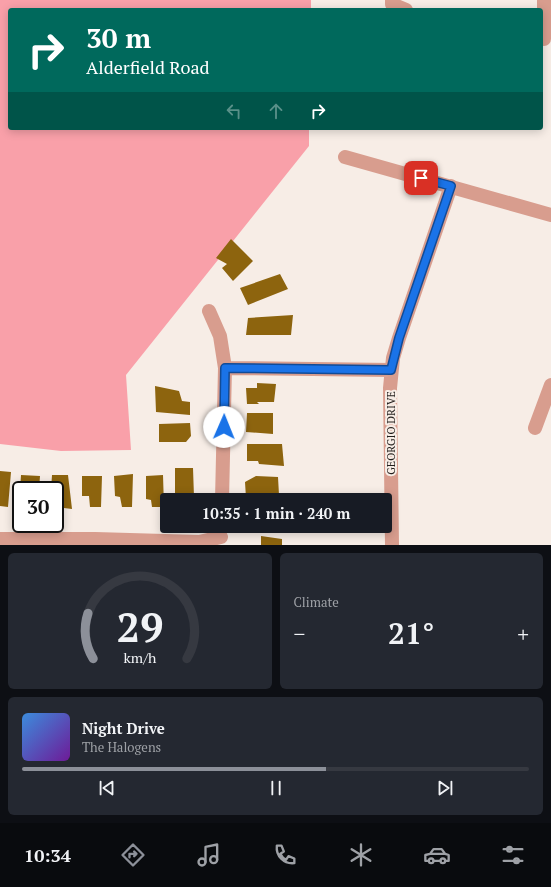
<!DOCTYPE html>
<html lang="en">
<head>
<meta charset="utf-8">
<style>
  body { margin:0; font-family:"PT Serif",serif; background:#242831; color:#f1f3f6; height:100vh; display:flex; flex-direction:column; font-size:15px; white-space:nowrap }
  * { box-sizing:border-box; margin:0 }
  p { font-size:13px; color:#9ea1a6 }
  .icon { flex:none; width:22px; height:22px; fill:none; stroke:currentColor; stroke-width:2; stroke-linecap:round; stroke-linejoin:round }
  .map { position:relative; height:545px; overflow:hidden }
  .panel { display:flex; flex-direction:column; gap:8px; padding:8px; background:#0d0f14; flex:1 }
  .panel>* { flex:none }
  .top-card { position:absolute; left:8px; top:8px; width:535px; height:122px; border-radius:4px; box-shadow:0 2px 10px #0003; background:#00695c; color:#fff; overflow:hidden }
  .speed { position:absolute; left:12px; top:481px; display:flex; gap:8px; font-size:20px; font-weight:700; text-align:center }
  .speed>* { display:grid; place-content:center; width:52px; height:52px; border-radius:50%; background:#171b24; box-shadow:0 2px 10px #0003; line-height:1 }
  .speed .limit { border:2px solid #111; border-radius:6px; background:#fff; color:#111 }
  .pin { position:absolute; display:grid; place-items:center; width:34px; height:34px; color:#fff; margin:-17px; border-radius:8px; box-shadow:0 2px 6px #0006 }
  .me { position:absolute; width:44px; margin:-22px; rotate:1deg; stroke-linejoin:round; filter:drop-shadow(0 0 3px #0008) }
  .turn { display:flex; align-items:center; gap:14px; height:84px; padding:0 12px; font-size:18px }
  .turn .icon { width:52px; height:52px; stroke-width:2.5 }
  .turn b { display:block; font-size:28px; line-height:34px }
  .lanes { display:flex; align-items:center; height:38px; padding:0 12px; background:#0003; justify-content:center; gap:20px; direction:ltr }
  .lanes .off { opacity:.35 }
  .big { font-size:30px; font-weight:700; line-height:1.1 }
  .panel .tile { flex:1; display:flex; flex-direction:column; justify-content:center; gap:6px; min-width:0; padding:0 14px; border-radius:6px; background:#242831 }
  .panel .dial { align-items:center; gap:0 }
  .dial svg { height:104px; overflow:visible; fill:none; stroke:#363941; stroke-width:7; stroke-linecap:round; text-anchor:middle }
  .dial text { fill:#f1f3f6; stroke:none }
  .song { display:flex; align-items:center; gap:12px }
  .cover { width:48px; height:48px; border-radius:6px; background:linear-gradient(135deg,hsl(210 70% 55%),hsl(280 70% 35%)) }
  .played { height:4px; border-radius:2px; background:linear-gradient(90deg,#8c9099 60%,#363941 60%) }
  .keys { display:flex; justify-content:space-around; direction:ltr }
  .heat { display:flex; justify-content:space-between; align-items:center; font-size:22px; direction:ltr }
  .panel .tiles { flex:1; display:grid; gap:8px; grid-template-columns:1fr 1fr }
  .tile:last-child { grid-column:span 2 }
  .trip { position:absolute; left:160px; top:493px; width:232px; height:40px; border-radius:4px; background:#171b24; box-shadow:0 2px 10px #0003; font-weight:700; line-height:40px; text-align:center }
  .menu { display:flex; height:64px; justify-content:space-around; align-items:center; background:#090b0e; color:#9ea1a6 }
  .menu .icon { width:28px; height:28px }
  .menu .selected { color:#8c9099 }
  .menu b { font-size:18px; color:#f1f3f6 }
  .map>svg:first-child { display:block }
  .forest { fill:#f9a0a9 }
  .building { fill:#8d640e }
  .lines { fill:none; stroke-linecap:round; stroke-linejoin:round }
  .street { stroke:#d89d8e; stroke-width:14 }
  .route-casing { stroke:#114b97; stroke-width:10 }
  .route { stroke:#1a73e8; stroke-width:7 }
  .labels { text-anchor:middle; dominant-baseline:central; stroke-width:4; stroke-linejoin:round; paint-order:stroke }
  .street-label { font-size:11px; fill:#221e1c; stroke:#f7ede6 }
</style>
</head>
<body>
<div class="map">
<svg width="551" height="545" viewBox="0 0 551 545">
  <rect width="100%" height="100%" fill="#f7ede6"/>
  <path class="forest" d="M 0,0 L 311,0 L 311,10 L 10,10 L 10,128 L 309,128 L 309,146 L 126,375 L 131,450 L 61,451 L 0,444 Z"/>
  <path class="building" d="M 231,239 L 253,261 L 233,281 L 222,268 L 227,264 L 216,258 Z
    M 280,274 L 288,289 L 248,305 L 240,288 Z
    M 293,315 L 291,335 L 246,335 L 248,318 Z
    M 257,383 L 276,384 L 274,402 L 257,402 L 259,404 L 247,404 L 246,388 L 257,388 Z
    M 155,386 L 179,391 L 182,401 L 190,402 L 190,415 L 156,412 Z
    M 247,413 L 273,413 L 273,434 L 246,432 Z
    M 190,423 L 191,436 L 186,442 L 159,442 L 159,424 Z
    M 247,444 L 282,444 L 284,466 L 259,464 L 258,461 L 247,461 Z
    M 175,468 L 193,468 L 194,497 L 186,498 L 186,500 L 175,500 Z
    M 0,471 L 11,472 L 8,507 L 0,506 Z
    M 133,474 L 132,507 L 122,507 L 120,497 L 115,496 L 114,476 Z
    M 21,475 L 40,476 L 39,490 L 20,490 Z
    M 52,475 L 68,475 L 72,509 L 56,507 L 59,493 L 55,493 L 55,490 L 51,490 Z
    M 163,475 L 164,507 L 152,507 L 151,500 L 146,499 L 146,476 Z
    M 82,476 L 102,476 L 101,507 L 90,507 L 89,496 L 82,496 Z
    M 256,476 L 278,477 L 279,495 L 246,498 L 245,482 Z
    M 261,536 L 282,539 L 282,545 L 261,545 Z"/>
  <g class="lines">
    <path class="street" d="M 392,0 L 392,4 L 406,10
      M 544,39 L 544,0
      M 345,157 L 551,215
      M 209,311 L 220,336 L 225,368 L 222,500
      M 225,368 L 391,370
      M 535,428 L 551,385
      M 0,539 L 95,539 L 199,542 L 221,537
      M 392,545 L 390,388 L 393,358 L 399,338 L 451,186"/>
  </g>
  <g class="lines">
    <g class="route-casing">
      <path id="route" d="M 224,427 L 225,368 L 391,370 L 399,338 L 451,186 L 421,178"/>
    </g>
    <use href="#route" class="route"/>
  </g>
  <g class="labels">
    <g class="street-label">
      <text transform="translate(391 433) rotate(-90)">GEORGIO DRIVE</text>
    </g>
  </g>
</svg>
<div class="speed"><div class="limit">30</div></div>
<div class="pin" style="left:421px;top:178px;background:#d93025"><svg class="icon" aria-label="arrive" viewBox="0 0 24 24"><path d="M6 21V4h12l-3 4 3 4H6"/></svg></div>
<svg class="me" style="left:224px;top:427px" viewBox="-20 -20 40 40"><circle r="19" fill="#fff"/><path d="M0-13L10 11 0 6-10 11z" fill="#1a73e8"/></svg>
<div class="trip">10:35 · 1 min · 240 m</div>
<div class="top-card">
<div class="turn"><svg class="icon" aria-label="right" viewBox="0 0 24 24"><path d="M7 20v-9h11M14 6l5 5-5 5"/></svg><div><b>30 m</b>Alderfield Road</div></div>
<div class="lanes"><svg class="icon off" aria-label="left" viewBox="0 0 24 24"><path d="M17 20v-9H6M10 6l-5 5 5 5"/></svg><svg class="icon off" aria-label="ahead" viewBox="0 0 24 24"><path d="M12 20V5M6 11l6-6 6 6"/></svg><svg class="icon" aria-label="right" viewBox="0 0 24 24"><path d="M7 20v-9h11M14 6l5 5-5 5"/></svg></div>
</div>
</div>
<section class="panel">
<div class="tiles">
<div class="tile dial"><svg viewBox="0 0 100 80">
<path d="M14 69A42 42 0 1 1 86 69"/>
<path d="M14 69A42 42 0 0 1 10 34" stroke="#8c9099"/>
<text x="50" y="56" font-size="32" font-weight="700">29</text>
<text x="50" y="72" font-size="11">km/h</text>
</svg></div>
<div class="tile"><p>Climate</p>
<div class="heat"><a>−</a><b class="big">21°</b><a>+</a></div>
</div>
<div class="tile">
<div class="song"><i class="cover"></i><div><b>Night Drive</b><p>The Halogens</p></div></div>
<div class="played"></div>
<div class="keys"><svg class="icon" aria-label="previous" viewBox="0 0 24 24"><path d="M18 5L8 12l10 7zM5 5v14"/></svg><svg class="icon" aria-label="pause" viewBox="0 0 24 24"><path d="M8 5v14M16 5v14"/></svg><svg class="icon" aria-label="next" viewBox="0 0 24 24"><path d="M6 5l10 7-10 7zM19 5v14"/></svg></div>
</div>
</div>
</section>
<nav class="menu">
<b>10:34</b>
<svg class="icon selected" aria-label="directions" viewBox="0 0 24 24"><path d="M12 3l9 9-9 9-9-9zM9 14v-3h6M13 9l2 2-2 2"/></svg>
<svg class="icon" aria-label="music" viewBox="0 0 24 24"><path d="M9 18V5l10-2v13"/><circle cx="6" cy="18" r="3"/><circle cx="16" cy="16" r="3"/></svg>
<svg class="icon" aria-label="phone" viewBox="0 0 24 24"><path d="M5 4h4l2 5-3 2q2 4 5 5l2-3 5 2v4C11 20 4 13 5 4z"/></svg>
<svg class="icon" aria-label="climate" viewBox="0 0 24 24"><path d="M12 3v18M4 7l16 10M4 17L20 7"/></svg>
<svg class="icon" aria-label="car" viewBox="0 0 24 24"><path d="M5 17H2v-5l4-1 3-4h7l3 4 3 1v5h-3M9 17h6M6 11h13"/><circle cx="7" cy="17" r="2"/><circle cx="17" cy="17" r="2"/></svg>
<svg class="icon" aria-label="filters" viewBox="0 0 24 24"><path d="M4 7h16M4 17h16"/><circle cx="9" cy="7" r="2"/><circle cx="15" cy="17" r="2"/></svg>
</nav>
</body>
</html>
